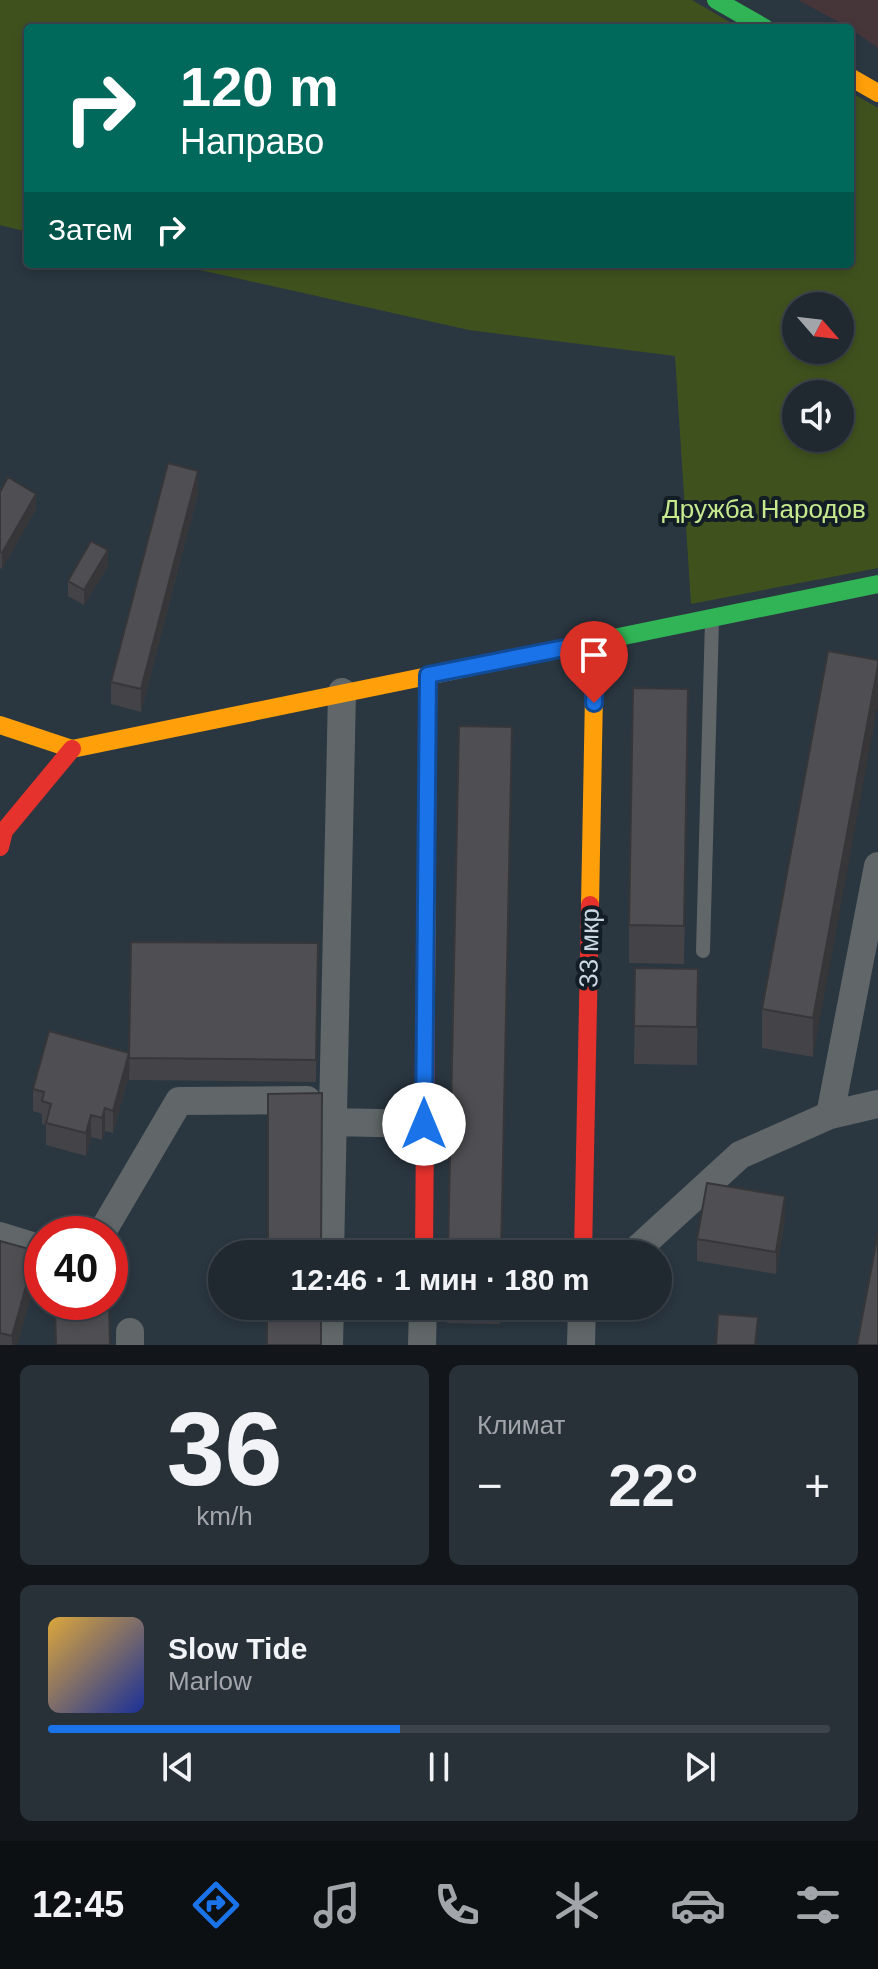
<!DOCTYPE html>
<html lang="ru">
<head>
<meta charset="utf-8">
<style>
  body { margin:0; font-family:Helvetica,sans-serif; background:#283038; color:#f1f3f6; height:100vh; display:flex; flex-direction:column; font-size:30px; white-space:nowrap }
  * { box-sizing:border-box; margin:0 }
  p { font-size:26px; color:#a2a6ab }
  .icon { flex:none; width:44px; height:44px; fill:none; stroke:currentColor; stroke-width:2; stroke-linecap:round; stroke-linejoin:round }
  .map { position:relative; height:1345px; overflow:hidden }
  .drawer { display:flex; flex-direction:column; gap:20px; padding:20px; background:#12161a; flex:1 }
  .drawer>* { flex:none }
  .banner { position:absolute; left:24px; top:24px; width:830px; height:244px; border-radius:8px; box-shadow:0 4px 12px #0003,0 0 0 2px #3d444c; background:#00695c; color:#fff; overflow:hidden }
  .needle { width:52px; rotate:118deg }
  .buttons { position:absolute; left:782px; top:292px; display:grid; gap:16px }
  .buttons a { display:grid; place-items:center; width:72px; height:72px; border-radius:50%; background:#202830; box-shadow:0 4px 12px #0003,0 0 0 2px #3d444c; font-size:40px }
  .speed { position:absolute; left:24px; top:1216px; display:flex; gap:16px; font-size:40px; font-weight:700; text-align:center }
  .speed>* { display:grid; place-content:center; width:104px; height:104px; border-radius:50%; background:#202830; box-shadow:0 4px 12px #0003,0 0 0 2px #3d444c; line-height:1 }
  .speed .limit { border:12px solid #d22; background:#fff; color:#111 }
  .pin { position:absolute; display:grid; place-items:center; width:68px; height:68px; color:#fff; margin:-82px -34px; border-radius:50% 50% 50% 0; rotate:-45deg; box-shadow:0 0 8px #0007 }
  .pin .icon { rotate:45deg }
  .me { position:absolute; width:88px; margin:-44px; rotate:0deg; stroke-linejoin:round; filter:drop-shadow(0 0 6px #0008) }
  .turn { display:flex; align-items:center; gap:28px; height:168px; padding:0 24px; font-size:36px }
  .turn .icon { width:104px; height:104px; stroke-width:2.5 }
  .turn b { display:block; font-size:56px; line-height:68px }
  .then { display:flex; align-items:center; height:76px; padding:0 24px; background:#0003; gap:16px; font-size:30px }
  .big { font-size:60px; font-weight:700; line-height:1.1 }
  .drawer .card { flex:1; display:flex; flex-direction:column; justify-content:center; gap:12px; min-width:0; padding:0 28px; border-radius:12px; background:#283038 }
  .drawer .dial { align-items:center; gap:0 }
  .dial b { font-size:104px; line-height:1 }
  .song { display:flex; align-items:center; gap:24px }
  .cover { width:96px; height:96px; border-radius:12px; background:linear-gradient(135deg,hsl(40 70% 55%),hsl(230 70% 35%)) }
  .played { height:8px; border-radius:4px; background:linear-gradient(90deg,#1a73e8 45%,#3d444c 45%) }
  .keys { display:flex; justify-content:space-around; direction:ltr }
  .heat { display:flex; justify-content:space-between; align-items:center; font-size:44px; direction:ltr }
  .drawer .tiles { flex:1; display:grid; gap:20px; grid-template-columns:1fr 1fr }
  .card:last-child { grid-column:span 2 }
  .trip { position:absolute; left:208px; top:1240px; width:464px; height:80px; border-radius:40px; background:#202830; box-shadow:0 4px 12px #0003,0 0 0 2px #3d444c; font-weight:700; line-height:80px; text-align:center }
  .tabs { display:flex; height:128px; justify-content:space-around; align-items:center; background:#0d1013; color:#a2a6ab }
  .tabs .icon { width:56px; height:56px }
  .tabs .selected { color:#1a73e8 }
  .tabs b { font-size:36px; color:#f1f3f6 }
  .map>svg:first-child { display:block }
  .education { fill:#46363a }
  .green { fill:#3f521e; fill-rule:evenodd }
  .lines { fill:none; stroke-linecap:round; stroke-linejoin:round }
  .lane { stroke:#616768; stroke-width:14 }
  .street { stroke:#616768; stroke-width:28 }
  .fast { stroke:#30b455; stroke-width:18 }
  .slow { stroke:#ff9f0a; stroke-width:18 }
  .jam { stroke:#e5322d; stroke-width:18 }
  .wall { fill:#444347 }
  .shaded-wall { fill:#373739 }
  .building { fill:#4f4e52; stroke:#373739; stroke-width:2 }
  .route-casing { stroke:#114b97; stroke-width:20 }
  .route { stroke:#1a73e8; stroke-width:14 }
  .labels { text-anchor:middle; dominant-baseline:central; stroke-width:8; stroke-linejoin:round; paint-order:stroke }
  .park-label { font-size:26px; fill:#c6e98e; stroke:#131d25 }
  .street-label { font-size:26px; fill:#cbd8e4; stroke:#131d25 }
</style>
</head>
<body>
<div class="map">
<svg width="878" height="1345" viewBox="0 0 878 1345">
  <rect width="100%" height="100%" fill="#2a3640"/>
  <path class="education" d="M 798,0 L 878,0 L 878,48 L 850,28 Z"/>
  <path class="green" d="M 0,0 L 692,0 L 740,28 L 28,28 L 28,232 L 0,225 Z
    M 850,92 L 878,108 L 878,568 L 691,604 L 675,356 L 469,330 L 173,264 L 850,264 ZM 796,306 L 840,306 L 840,350 L 796,350 ZM 796,394 L 840,394 L 840,438 L 796,438 Z"/>
  <g class="lines">
    <path class="lane" d="M 703,951 L 712,620"/>
    <path class="street" d="M 830,1115 L 878,866
      M 331,1122 L 424,1124
      M 101,1234 L 179,1101 L 307,1100
      M 0,1236 L 42,1249
      M 330,1254 L 342,692
      M 632,1254 L 740,1155 L 830,1115 L 878,1104
      M 130,1332 L 130,1345
      M 329,1345 L 330,1306
      M 422,1345 L 423,1306
      M 581,1345 L 582,1306"/>
    <path class="fast" d="M 716,0 L 765,28
      M 457,670 L 878,584"/>
    <path class="slow" d="M 850,77 L 878,93
      M 0,725 L 72,749 L 457,670
      M 590,905 L 595,642
      M 426,999 L 428,675"/>
    <path class="jam" d="M 0,847 L 4,831 L 72,749
      M 424,1254 L 426,999
      M 583,1254 L 590,905"/>
  </g>
  <path class="wall" d="M 0,492 L 36,509 L 2,569 L 0,568 Z
    M 198,493 L 141,712 L 111,704 L 111,682 Z
    M 108,566 L 84,605 L 68,596 L 68,581 Z
    M 828,651 L 813,1057 L 762,1048 L 762,1009 Z
    M 688,727 L 684,964 L 629,963 L 629,925 Z
    M 131,942 L 318,943 L 316,1082 L 129,1080 Z
    M 635,968 L 698,969 L 697,1065 L 634,1064 Z
    M 129,1075 L 113,1133 L 105,1131 L 102,1140 L 91,1137 L 86,1156 L 46,1145 L 46,1125 L 42,1124 L 42,1114 L 33,1111 L 33,1089 Z
    M 785,1218 L 776,1274 L 697,1261 L 697,1239 Z
    M 0,1241 L 36,1279 L 17,1345 L 0,1345 Z
    M 447,1306 L 500,1306 L 500,1324 L 447,1323 Z"/>
  <path class="shaded-wall" d="M 198,471 L 198,493 L 141,712 L 141,689 Z
    M 36,494 L 36,509 L 2,569 L 2,553 Z
    M 108,550 L 108,566 L 84,605 L 84,590 Z
    M 878,665 L 878,704 L 813,1057 L 813,1018 Z
    M 512,727 L 502,1254 L 501,1254 Z
    M 129,1053 L 129,1075 L 113,1133 L 113,1111 Z
    M 105,1108 L 105,1131 L 102,1140 L 102,1118 Z
    M 91,1115 L 91,1137 L 86,1156 L 86,1133 Z
    M 785,1196 L 785,1218 L 776,1274 L 776,1252 Z
    M 36,1251 L 36,1279 L 17,1345 L 12,1345 L 12,1336 Z"/>
  <path class="building" d="M 168,463 L 198,471 L 141,689 L 111,682 Z
    M 8,477 L 36,494 L 2,553 L 0,552 L 0,492 Z
    M 91,541 L 108,550 L 84,590 L 68,581 Z
    M 828,651 L 878,660 L 878,665 L 813,1018 L 762,1009 Z
    M 633,688 L 688,689 L 684,926 L 629,925 Z
    M 459,726 L 512,727 L 501,1254 L 448,1254 Z
    M 131,942 L 318,943 L 316,1060 L 129,1058 Z
    M 635,968 L 698,969 L 697,1027 L 634,1026 Z
    M 49,1031 L 129,1053 L 113,1111 L 105,1108 L 102,1118 L 91,1115 L 86,1133 L 46,1123 L 51,1104 L 42,1101 L 44,1092 L 33,1089 Z
    M 322,1093 L 321,1254 L 268,1254 L 268,1094 Z
    M 707,1183 L 785,1196 L 776,1252 L 697,1239 Z
    M 878,1233 L 878,1345 L 857,1345 Z
    M 0,1241 L 36,1251 L 12,1336 L 0,1333 Z
    M 109,1305 L 110,1345 L 56,1345 L 55,1308 Z
    M 267,1306 L 321,1306 L 321,1345 L 267,1345 Z
    M 718,1314 L 758,1317 L 755,1345 L 716,1345 Z"/>
  <g class="lines">
    <g class="route-casing">
      <path id="route" d="M 424,1124 L 428,675 L 595,642 L 594,703"/>
    </g>
    <use href="#route" class="route"/>
  </g>
  <g class="labels">
    <g class="park-label">
      <text x="764" y="509">Дружба Народов</text>
    </g>
    <g class="street-label">
      <text transform="translate(589 948) rotate(-89)">33 мкр</text>
    </g>
  </g>
</svg>
<div class="buttons">
<a><svg class="needle" viewBox="-14 -14 28 28"><path d="M0-13l5 13h-10z" fill="#e53935"/><path d="M0 13l5-13h-10z" fill="#a2a6ab"/></svg></a>
<a><svg class="icon" aria-label="sound" viewBox="0 0 24 24"><path d="M4 9h4l5-4v14l-5-4H4zM17 9q2 3 0 6"/></svg></a>
</div>
<div class="speed"><div class="limit">40</div></div>
<div class="pin" style="left:594px;top:703px;background:#d93025"><svg class="icon" aria-label="arrive" viewBox="0 0 24 24"><path d="M6 21V4h12l-3 4 3 4H6"/></svg></div>
<svg class="me" style="left:424px;top:1124px" viewBox="-20 -20 40 40"><circle r="19" fill="#fff"/><path d="M0-13L10 11 0 6-10 11z" fill="#1a73e8"/></svg>
<div class="trip">12:46 · 1 мин · 180 m</div>
<div class="banner">
<div class="turn"><svg class="icon" aria-label="right" viewBox="0 0 24 24"><path d="M7 20v-9h11M14 6l5 5-5 5"/></svg><div><b>120 m</b>Направо</div></div>
<div class="then">Затем<svg class="icon" aria-label="right" viewBox="0 0 24 24"><path d="M7 20v-9h11M14 6l5 5-5 5"/></svg></div>
</div>
</div>
<section class="drawer">
<div class="tiles">
<div class="card dial"><b>36</b><p>km/h</p></div>
<div class="card"><p>Климат</p>
<div class="heat"><a>−</a><b class="big">22°</b><a>+</a></div>
</div>
<div class="card">
<div class="song"><i class="cover"></i><div><b>Slow Tide</b><p>Marlow</p></div></div>
<div class="played"></div>
<div class="keys"><svg class="icon" aria-label="previous" viewBox="0 0 24 24"><path d="M18 5L8 12l10 7zM5 5v14"/></svg><svg class="icon" aria-label="pause" viewBox="0 0 24 24"><path d="M8 5v14M16 5v14"/></svg><svg class="icon" aria-label="next" viewBox="0 0 24 24"><path d="M6 5l10 7-10 7zM19 5v14"/></svg></div>
</div>
</div>
</section>
<nav class="tabs">
<b>12:45</b>
<svg class="icon selected" aria-label="directions" viewBox="0 0 24 24"><path d="M12 3l9 9-9 9-9-9zM9 14v-3h6M13 9l2 2-2 2"/></svg>
<svg class="icon" aria-label="music" viewBox="0 0 24 24"><path d="M9 18V5l10-2v13"/><circle cx="6" cy="18" r="3"/><circle cx="16" cy="16" r="3"/></svg>
<svg class="icon" aria-label="phone" viewBox="0 0 24 24"><path d="M5 4h4l2 5-3 2q2 4 5 5l2-3 5 2v4C11 20 4 13 5 4z"/></svg>
<svg class="icon" aria-label="climate" viewBox="0 0 24 24"><path d="M12 3v18M4 7l16 10M4 17L20 7"/></svg>
<svg class="icon" aria-label="car" viewBox="0 0 24 24"><path d="M5 17H2v-5l4-1 3-4h7l3 4 3 1v5h-3M9 17h6M6 11h13"/><circle cx="7" cy="17" r="2"/><circle cx="17" cy="17" r="2"/></svg>
<svg class="icon" aria-label="filters" viewBox="0 0 24 24"><path d="M4 7h16M4 17h16"/><circle cx="9" cy="7" r="2"/><circle cx="15" cy="17" r="2"/></svg>
</nav>
</body>
</html>
